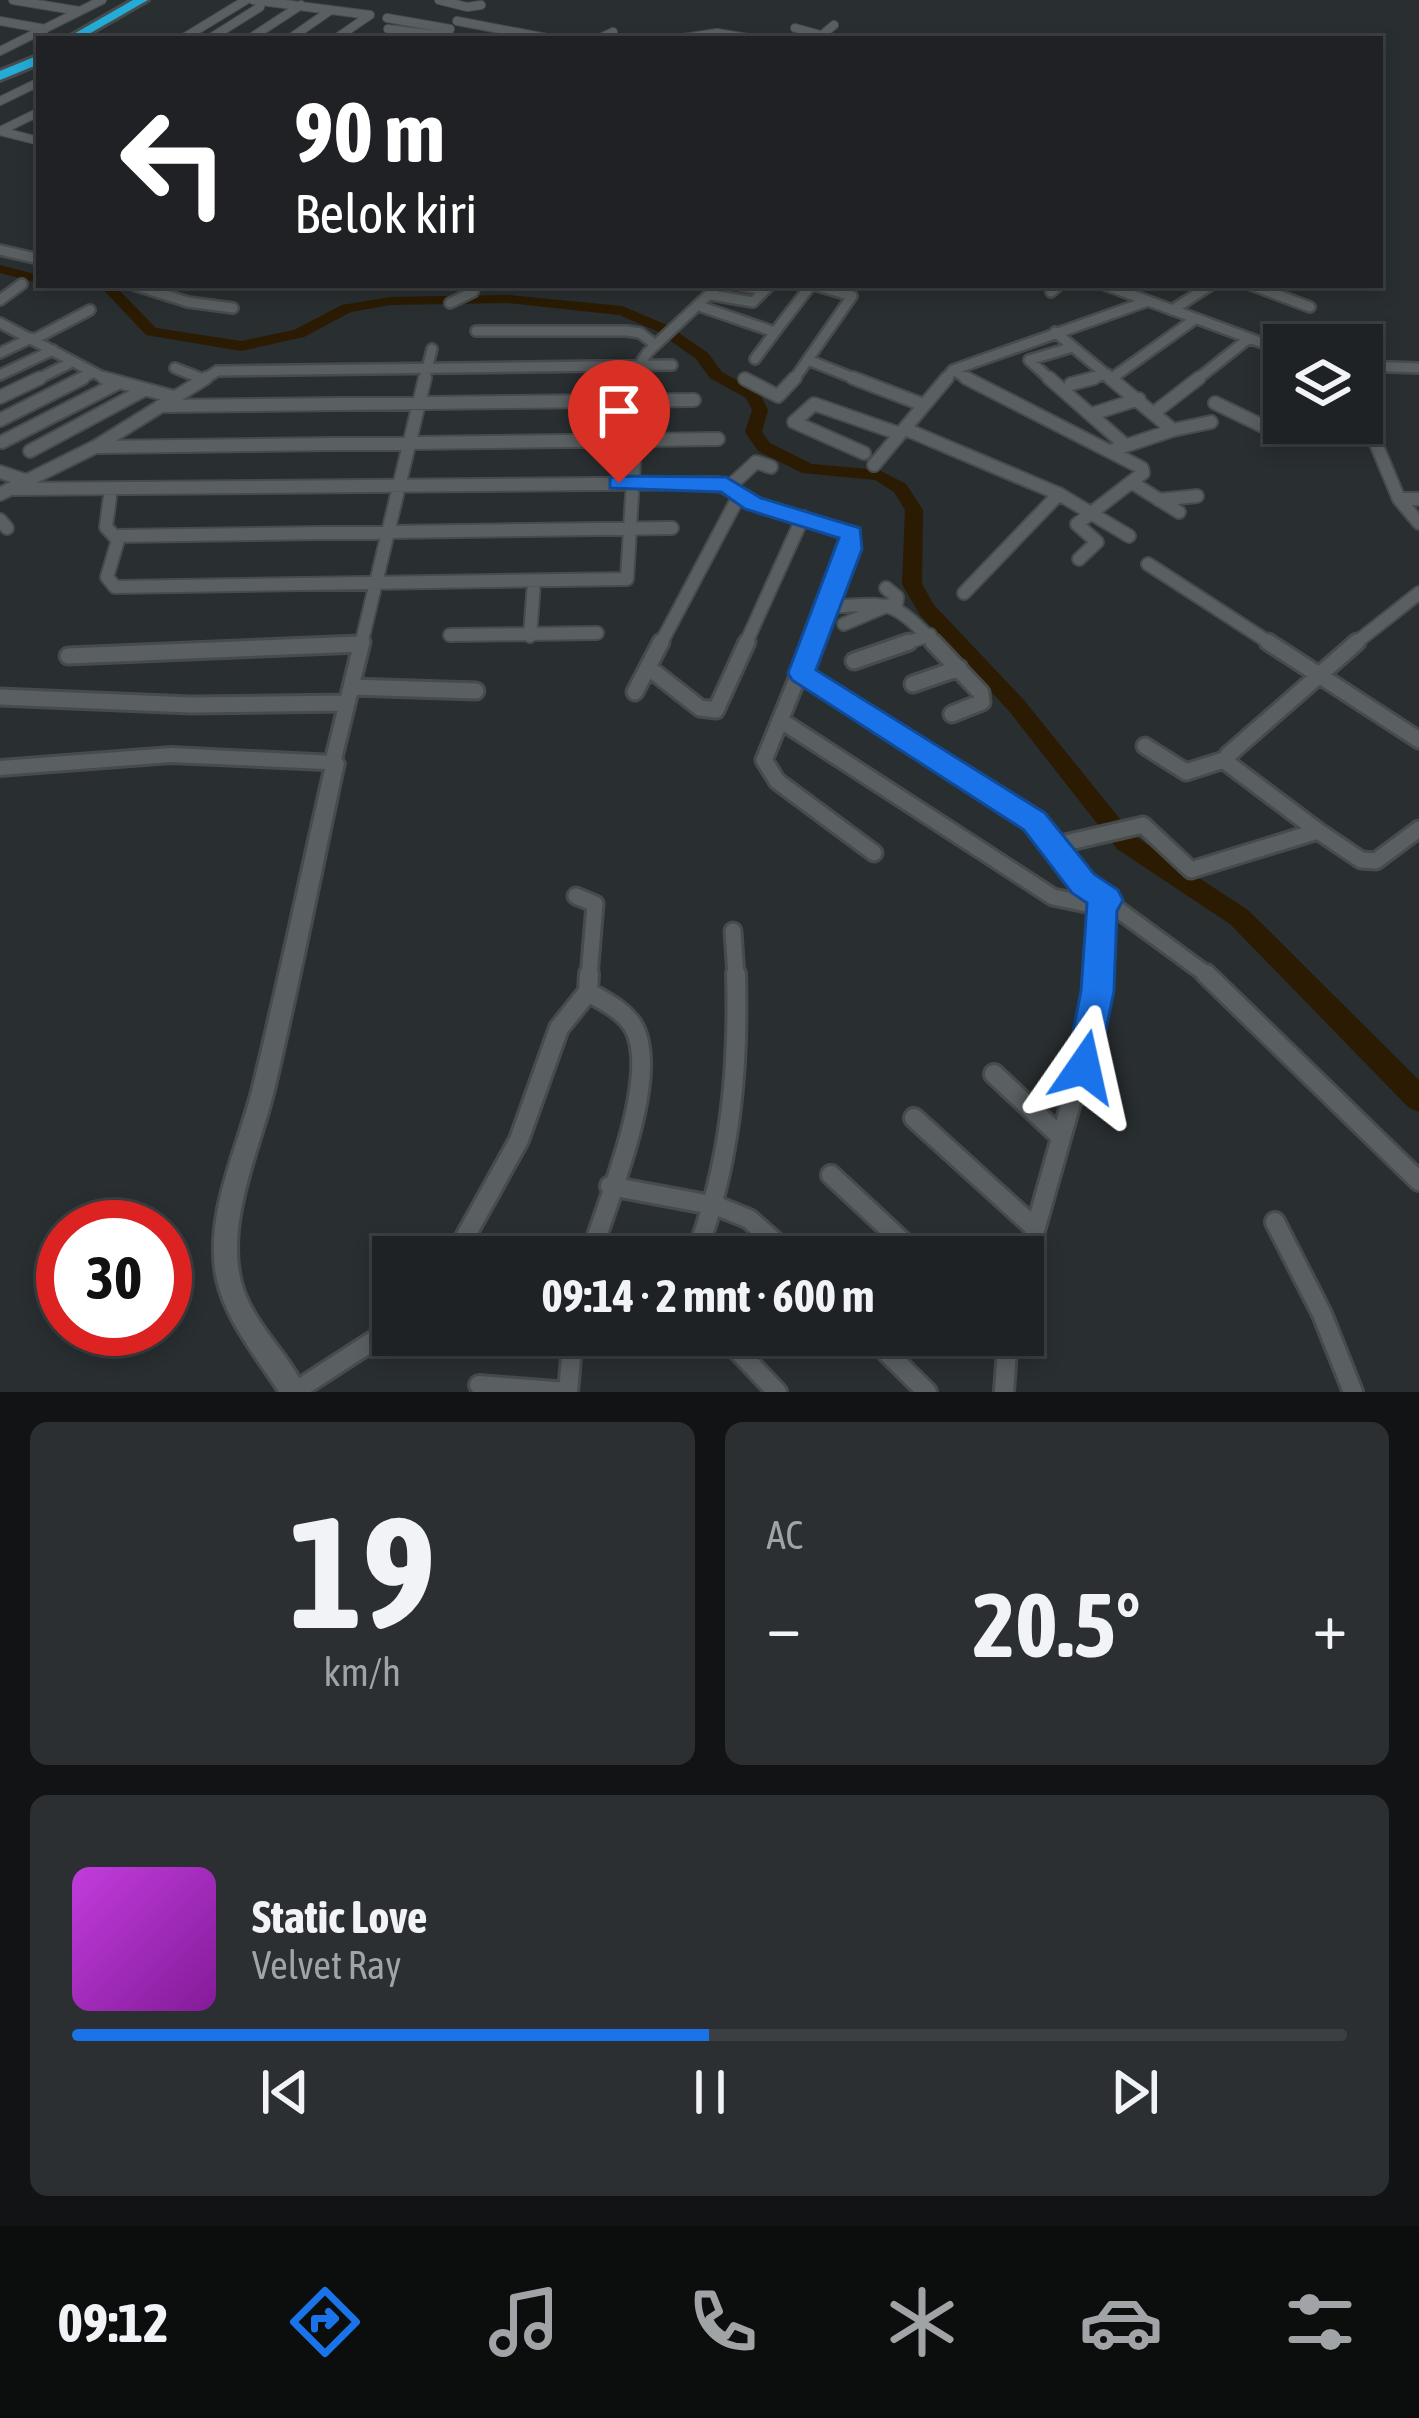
<!DOCTYPE html>
<html lang="id">
<head>
<meta charset="utf-8">
<style>
  body { margin:0; font-family:"Asap Condensed",sans-serif; background:#2c2f31; color:#f1f3f6; height:100vh; display:flex; flex-direction:column; font-size:45px; white-space:nowrap }
  * { box-sizing:border-box; margin:0 }
  p { font-size:39px; color:#a1a4a6 }
  .icon { flex:none; width:66px; height:66px; fill:none; stroke:currentColor; stroke-width:2; stroke-linecap:round; stroke-linejoin:round }
  .map { position:relative; height:1392px; overflow:hidden }
  .details { display:flex; flex-direction:column; gap:30px; padding:30px; background:#111314; flex:1 }
  .details>* { flex:none }
  .guide { position:absolute; left:36px; top:36px; width:1347px; height:252px; border-radius:0px; box-shadow:0 6px 18px #0003,0 0 0 3px #3c3f41; background:#202124; color:#fff; overflow:hidden }
  .controls { position:absolute; left:1263px; top:324px; display:grid; gap:24px }
  .controls a { display:grid; place-items:center; width:120px; height:120px; border-radius:0px; background:#1f2224; box-shadow:0 6px 18px #0003,0 0 0 3px #3c3f41; font-size:60px }
  .speed { position:absolute; left:36px; top:1200px; display:flex; gap:24px; font-size:60px; font-weight:700; text-align:center }
  .speed>* { display:grid; place-content:center; width:156px; height:156px; border-radius:50%; background:#1f2224; box-shadow:0 6px 18px #0003,0 0 0 3px #3c3f41; line-height:1 }
  .speed .limit { border:18px solid #d22; background:#fff; color:#111 }
  .pin { position:absolute; display:grid; place-items:center; width:102px; height:102px; color:#fff; margin:-123px -51px; border-radius:50% 50% 50% 0; rotate:-45deg; box-shadow:0 0 12px #0007 }
  .pin .icon { rotate:45deg }
  .me { position:absolute; width:132px; margin:-66px; rotate:11deg; stroke-linejoin:round; filter:drop-shadow(0 0 9px #0008) }
  .turn { display:flex; align-items:center; gap:42px; height:252px; padding:0 60px; font-size:54px }
  .turn .icon { width:156px; height:156px; stroke-width:2.5 }
  .turn b { display:block; font-size:84px; line-height:102px }
  .big { font-size:90px; font-weight:700; line-height:1.1 }
  .details .tile { flex:1; display:flex; flex-direction:column; justify-content:center; gap:18px; min-width:0; padding:0 42px; border-radius:18px; background:#2c2f31 }
  .details .dial { align-items:center; gap:0 }
  .dial b { font-size:156px; line-height:1 }
  .song { display:flex; align-items:center; gap:36px }
  .cover { width:144px; height:144px; border-radius:18px; background:linear-gradient(135deg,hsl(290 70% 55%),hsl(290 70% 35%)) }
  .played { height:12px; border-radius:6px; background:linear-gradient(90deg,#1a73e8 50%,#3c3f41 50%) }
  .keys { display:flex; justify-content:space-around; direction:ltr }
  .heat { display:flex; justify-content:space-between; align-items:center; font-size:66px; direction:ltr }
  .details .tiles { flex:1; display:grid; gap:30px; grid-template-columns:1fr 1fr }
  .tile:last-child { grid-column:span 2 }
  .trip { position:absolute; left:372px; top:1236px; width:672px; height:120px; border-radius:0px; background:#1f2224; box-shadow:0 6px 18px #0003,0 0 0 3px #3c3f41; font-weight:700; line-height:120px; text-align:center }
  .tab-bar { display:flex; height:192px; justify-content:space-around; align-items:center; background:#0c0e0e; color:#a1a4a6 }
  .tab-bar .icon { width:84px; height:84px }
  .tab-bar .active { color:#1a73e8 }
  .tab-bar b { font-size:54px; color:#f1f3f6 }
  .map>svg:first-child { display:block }
  .lines { fill:none; stroke-linecap:round; stroke-linejoin:round }
  .river { fill:#2b1b03; fill-rule:evenodd }
  .minor-far4-casing { stroke:#474b4c; stroke-width:10 }
  .minor-far3-casing { stroke:#474b4c; stroke-width:14 }
  .minor-far2-casing { stroke:#474b4c; stroke-width:16 }
  .minor-far1-casing { stroke:#474b4c; stroke-width:21 }
  .minor-casing { stroke:#474b4c; stroke-width:24 }
  .tertiary-casing { stroke:#474b4c; stroke-width:6 }
  .trunk-casing { stroke:#474b4c; stroke-width:6 }
  .minor-far4 { stroke:#5a5f62; stroke-width:8 }
  .minor-far3 { stroke:#5a5f62; stroke-width:9 }
  .minor-far2 { stroke:#5a5f62; stroke-width:12 }
  .minor-far1 { stroke:#5a5f62; stroke-width:15 }
  .minor { stroke:#5a5f62; stroke-width:18 }
  .tertiary { fill:#5a5f62; fill-rule:evenodd }
  .trunk { fill:#24acd6; fill-rule:evenodd }
  .route { fill:#1a73e8; stroke:#114b97; stroke-width:3 }
</style>
</head>
<body>
<div class="map">
<svg width="1419" height="1392" viewBox="0 0 1419 1392">
  <rect width="100%" height="100%" fill="#292e30"/>
  <g class="lines">
    <path class="river" d="M 0,265 L 39,275 L 39,283 L 0,273 Z
      M 99,285 L 114,285 L 156,328 L 241,341 L 294,330 L 342,305 L 390,297 L 507,295 L 622,306 L 667,325 L 708,353 L 722,372 L 759,392 L 768,410 L 762,432 L 770,443 L 812,464 L 879,470 L 906,484 L 923,510 L 922,584 L 934,605 L 1023,699 L 1133,835 L 1248,910 L 1419,1080 L 1419,1112 L 1409,1108 L 1230,924 L 1117,849 L 1009,711 L 920,615 L 902,584 L 905,510 L 894,492 L 875,480 L 802,473 L 758,451 L 745,432 L 752,410 L 746,398 L 710,378 L 696,359 L 657,331 L 619,315 L 507,303 L 390,305 L 351,312 L 304,337 L 241,351 L 146,335 Z"/>
    <g class="minor-far4-casing">
      <path id="minor-far4" d="M 13,0 L 79,11
        M 253,0 L 370,15 L 335,39
        M 439,0 L 467,7 L 481,5
        M 387,18 L 450,29 L 446,36 L 458,39
        M 0,21 L 45,29
        M 457,21 L 552,39
        M 795,28 L 817,34 L 811,39
        M 388,29 L 446,36
        M 182,39 L 246,0
        M 209,39 L 260,7
        M 249,39 L 301,5
        M 289,39 L 331,10
        M 598,39 L 613,32
        M 677,39 L 717,33 L 754,39
        M 817,39 L 834,25
        M 0,51 L 102,0
        M 0,101 L 39,82
        M 0,131 L 39,112
        M 0,131 L 39,141"/>
    </g>
    <g class="minor-far3-casing">
      <path id="minor-far3" d="M 0,250 L 39,259
        M 134,285 L 188,302 L 233,308
        M 740,285 L 765,290
        M 1105,285 L 1284,351
        M 1251,285 L 1310,307
        M 1051,292 L 1059,285
        M 712,295 L 753,302 L 770,285
        M 0,300 L 22,284
        M 450,303 L 473,292 L 475,285
        M 702,307 L 775,332 L 811,285
        M 1172,310 L 1211,285
        M 0,323 L 110,381
        M 476,331 L 627,331 L 640,333 L 653,343
        M 1055,332 L 1114,381
        M 33,340 L 90,310
        M 0,353 L 31,338
        M 755,359 L 775,332
        M 808,360 L 861,381
        M 1362,366 L 1419,368
        M 175,368 L 203,379
        M 953,370 L 971,381
        M 0,375 L 53,350
        M 1112,378 L 1195,319
        M 34,381 L 72,362
        M 77,381 L 92,373
        M 202,381 L 217,371 L 672,365
        M 424,381 L 432,349
        M 639,381 L 640,364 L 648,352 L 719,285
        M 793,381 L 852,296 L 814,285
        M 944,381 L 953,370 L 1148,301
        M 1052,381 L 1029,360 L 1073,347
        M 1083,381 L 1107,374
        M 1195,381 L 1248,339"/>
    </g>
    <g class="minor-far2-casing">
      <path id="minor-far2" d="M 104,378 L 174,397
        M 853,378 L 921,404
        M 966,378 L 1142,468 L 1143,473 L 1077,524 L 1097,542 L 1079,559
        M 1049,378 L 1124,444
        M 1110,378 L 1173,430 L 1113,450
        M 745,379 L 778,396 L 795,378
        M 1071,384 L 1094,378
        M 0,397 L 40,378
        M 1215,403 L 1269,429 L 1371,434
        M 160,406 L 694,400
        M 1362,410 L 1399,499 L 1419,523
        M 1155,412 L 1199,378
        M 1092,414 L 1139,399
        M 0,420 L 83,378
        M 905,429 L 1059,494 L 1129,536
        M 1173,430 L 1211,422
        M 2,442 L 116,384
        M 99,447 L 718,439
        M 30,451 L 144,390
        M 864,453 L 794,422 L 814,404 L 900,434
        M 874,465 L 947,378
        M 0,472 L 27,481
        M 1131,482 L 1179,512
        M 729,487 L 756,462 L 771,467
        M 9,489 L 717,483 L 753,503 L 852,534 L 811,645
        M 111,489 L 106,527 L 118,540 L 107,577 L 115,587 L 627,579 L 639,378
        M 0,494 L 95,447 L 206,378
        M 1399,499 L 1419,499
        M 1159,500 L 1197,496
        M 0,520 L 7,528
        M 114,536 L 672,528
        M 1148,564 L 1273,645
        M 886,588 L 897,597 L 896,606
        M 964,593 L 1059,494
        M 825,607 C 891,604 889,596 936,645
        M 844,624 L 889,605
        M 450,635 L 597,633
        M 530,636 L 534,582
        M 296,645 L 360,644
        M 361,645 L 425,378
        M 660,645 L 739,496
        M 745,645 L 803,517
        M 900,645 L 930,635
        M 1353,645 L 1419,593"/>
    </g>
    <g class="minor-far1-casing">
      <path id="minor-far1" d="M 812,642 L 764,760 L 777,781 L 874,853
        M 933,642 L 981,693 L 982,702 L 952,714
        M 1268,642 L 1419,740
        M 68,656 L 360,644
        M 854,661 L 909,642
        M 649,668 L 700,708 L 716,710 L 747,642
        M 801,673 L 1035,821 L 1083,884 L 1210,977
        M 913,684 L 959,668
        M 351,687 L 476,691
        M 635,692 L 661,642
        M 0,697 L 191,705 L 347,703
        M 780,720 L 1053,897 L 1101,907
        M 1145,746 L 1186,772 L 1227,759
        M 333,761 L 362,642
        M 1318,831 L 1226,762 L 1228,755 L 1357,642
        M 1057,845 L 1143,825 L 1191,870 L 1318,831 L 1361,860 L 1376,861 L 1419,829
        M 576,896 L 595,904 L 589,977
        M 733,931 L 736,977
        M 1097,977 L 1101,907 L 1107,900"/>
    </g>
    <g class="minor-casing">
      <path id="minor" d="M 1206,974 L 1419,1181
        M 588,992 L 589,974
        M 994,1074 L 1059,1135
        M 914,1118 L 1034,1227
        M 831,1175 L 919,1257
        M 610,1186 L 717,1206 L 749,1219 L 792,1257
        M 1275,1222 L 1322,1314 L 1353,1392
        M 454,1257 L 519,1140 L 559,1028 L 588,992 C 604,1001 623,1010 633,1026 C 662,1075 606,1205 590,1257
        M 695,1257 C 730,1165 739,1072 736,974
        M 1023,1273 L 1074,1092 L 1097,974
        M 723,1335 L 777,1392
        M 869,1335 L 927,1392
        M 479,1385 L 568,1392
        M 294,1392 L 393,1328
        M 568,1392 L 573,1335
        M 1004,1392 L 1008,1335"/>
    </g>
    <g class="tertiary-casing">
      <path id="tertiary" d="M 171,748 L 335,756 L 341,758 L 344,763 C 321,871 300,979 275,1086 C 261,1147 225,1220 241,1282 C 252,1324 290,1353 306,1392 L 279,1392 C 257,1358 226,1321 217,1280 C 203,1214 239,1147 254,1083 C 279,979 301,874 325,769 L 171,762 L 0,775 L 0,761 Z"/>
    </g>
    <g class="trunk-casing">
      <path id="trunk" d="M 133,0 L 148,0 L 80,39 L 65,39 Z
        M 39,55 L 39,64 L 0,80 L 0,71 Z"/>
    </g>
    <use href="#minor-far4" class="minor-far4"/>
    <use href="#minor-far3" class="minor-far3"/>
    <use href="#minor-far2" class="minor-far2"/>
    <use href="#minor-far1" class="minor-far1"/>
    <use href="#minor" class="minor"/>
    <use href="#tertiary" class="tertiary"/>
    <use href="#trunk" class="trunk"/>
  </g>
  <path class="route" d="M 619,476 L 726,477 L 761,498 L 860,528 L 862,549 L 816,670 L 1045,813 L 1094,874 L 1118,890 L 1123,900 L 1117,911 L 1114,991 L 1096,1079 L 1084,1084 L 1071,1079 L 1066,1067 L 1081,991 L 1087,903 L 1072,893 L 1024,830 L 792,680 L 788,673 L 839,538 L 745,509 L 721,492 L 610,488 L 610,478 Z"/>
</svg>
<div class="controls">
<a><svg class="icon" aria-label="layers" viewBox="0 0 24 24"><path d="M12 4l9 5-9 5-9-5zM3 14l9 5 9-5"/></svg></a>
</div>
<div class="speed"><div class="limit">30</div></div>
<div class="pin" style="left:619px;top:483px;background:#d93025"><svg class="icon" aria-label="arrive" viewBox="0 0 24 24"><path d="M6 21V4h12l-3 4 3 4H6"/></svg></div>
<svg class="me" style="left:1084px;top:1067px" viewBox="-20 -20 40 40"><path d="M0-17L14 15 0 8-14 15z" fill="#1a73e8" stroke="#fff" stroke-width="4"/></svg>
<div class="trip">09:14 · 2 mnt · 600 m</div>
<div class="guide">
<div class="turn"><svg class="icon" aria-label="left" viewBox="0 0 24 24"><path d="M17 20v-9H6M10 6l-5 5 5 5"/></svg><div><b>90 m</b>Belok kiri</div></div>
</div>
</div>
<section class="details">
<div class="tiles">
<div class="tile dial"><b>19</b><p>km/h</p></div>
<div class="tile"><p>AC</p>
<div class="heat"><a>−</a><b class="big">20.5°</b><a>+</a></div>
</div>
<div class="tile">
<div class="song"><i class="cover"></i><div><b>Static Love</b><p>Velvet Ray</p></div></div>
<div class="played"></div>
<div class="keys"><svg class="icon" aria-label="previous" viewBox="0 0 24 24"><path d="M18 5L8 12l10 7zM5 5v14"/></svg><svg class="icon" aria-label="pause" viewBox="0 0 24 24"><path d="M8 5v14M16 5v14"/></svg><svg class="icon" aria-label="next" viewBox="0 0 24 24"><path d="M6 5l10 7-10 7zM19 5v14"/></svg></div>
</div>
</div>
</section>
<nav class="tab-bar">
<b>09:12</b>
<svg class="icon active" aria-label="directions" viewBox="0 0 24 24"><path d="M12 3l9 9-9 9-9-9zM9 14v-3h6M13 9l2 2-2 2"/></svg>
<svg class="icon" aria-label="music" viewBox="0 0 24 24"><path d="M9 18V5l10-2v13"/><circle cx="6" cy="18" r="3"/><circle cx="16" cy="16" r="3"/></svg>
<svg class="icon" aria-label="phone" viewBox="0 0 24 24"><path d="M5 4h4l2 5-3 2q2 4 5 5l2-3 5 2v4C11 20 4 13 5 4z"/></svg>
<svg class="icon" aria-label="climate" viewBox="0 0 24 24"><path d="M12 3v18M4 7l16 10M4 17L20 7"/></svg>
<svg class="icon" aria-label="car" viewBox="0 0 24 24"><path d="M5 17H2v-5l4-1 3-4h7l3 4 3 1v5h-3M9 17h6M6 11h13"/><circle cx="7" cy="17" r="2"/><circle cx="17" cy="17" r="2"/></svg>
<svg class="icon" aria-label="filters" viewBox="0 0 24 24"><path d="M4 7h16M4 17h16"/><circle cx="9" cy="7" r="2"/><circle cx="15" cy="17" r="2"/></svg>
</nav>
</body>
</html>
